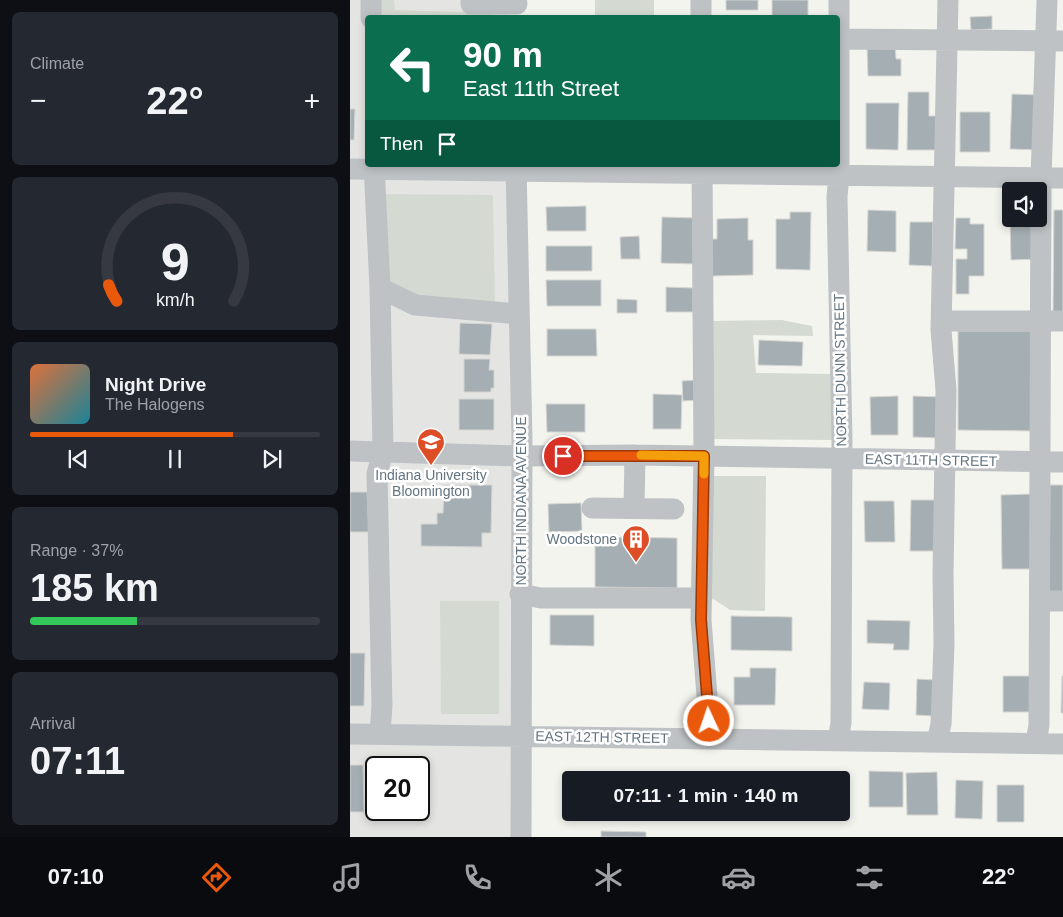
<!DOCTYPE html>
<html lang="en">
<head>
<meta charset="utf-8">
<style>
  body { margin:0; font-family:Helvetica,sans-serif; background:#242831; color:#f1f3f6; height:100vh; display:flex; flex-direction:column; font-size:19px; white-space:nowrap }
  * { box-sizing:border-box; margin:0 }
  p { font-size:16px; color:#9ea1a6 }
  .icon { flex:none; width:28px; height:28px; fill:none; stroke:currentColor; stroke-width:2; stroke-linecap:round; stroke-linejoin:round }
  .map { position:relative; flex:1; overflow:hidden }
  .panel { display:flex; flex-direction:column; gap:12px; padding:12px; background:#0d0f14; width:350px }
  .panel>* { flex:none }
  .hud { position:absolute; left:15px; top:15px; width:475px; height:152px; border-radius:5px; box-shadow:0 2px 8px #0003; background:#0b6e4f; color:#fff; overflow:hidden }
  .tools { position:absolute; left:652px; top:182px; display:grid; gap:10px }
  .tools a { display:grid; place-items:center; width:45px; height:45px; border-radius:5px; background:#171b24; box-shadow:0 2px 8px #0003; font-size:25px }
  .speed { position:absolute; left:15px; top:756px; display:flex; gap:10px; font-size:25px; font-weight:700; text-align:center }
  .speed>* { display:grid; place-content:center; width:65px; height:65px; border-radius:50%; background:#171b24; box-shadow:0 2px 8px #0003; line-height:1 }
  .speed .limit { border:2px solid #111; border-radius:8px; background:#fff; color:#111 }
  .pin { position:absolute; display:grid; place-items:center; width:42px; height:42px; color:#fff; margin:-21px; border:2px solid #fff; border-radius:50%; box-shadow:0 1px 5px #0007 }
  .me { position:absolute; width:55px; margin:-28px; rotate:357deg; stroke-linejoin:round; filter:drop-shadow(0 0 4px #0008) }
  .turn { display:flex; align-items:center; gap:18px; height:105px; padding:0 15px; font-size:22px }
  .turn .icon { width:65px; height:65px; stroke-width:2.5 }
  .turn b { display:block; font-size:35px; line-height:42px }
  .then { display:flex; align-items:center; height:48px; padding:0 15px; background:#0003; gap:10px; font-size:19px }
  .big { font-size:38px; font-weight:700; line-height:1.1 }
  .panel .widget { flex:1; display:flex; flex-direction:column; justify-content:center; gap:8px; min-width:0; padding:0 18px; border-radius:8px; background:#242831 }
  .panel .dial { align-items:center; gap:0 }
  .dial svg { height:130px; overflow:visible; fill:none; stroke:#363941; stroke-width:7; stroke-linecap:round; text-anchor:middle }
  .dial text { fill:#f1f3f6; stroke:none }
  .song { display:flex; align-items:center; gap:15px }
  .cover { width:60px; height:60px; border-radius:8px; background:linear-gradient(135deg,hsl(20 70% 55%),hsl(190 70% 35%)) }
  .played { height:5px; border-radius:2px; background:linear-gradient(90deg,#ea580c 70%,#363941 70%) }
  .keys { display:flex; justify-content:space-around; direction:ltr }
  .heat { display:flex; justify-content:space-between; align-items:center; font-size:28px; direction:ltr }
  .charge { height:8px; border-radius:4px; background:linear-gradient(90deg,#34c759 37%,#363941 0) }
  .trip { position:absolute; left:212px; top:771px; width:288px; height:50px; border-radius:5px; background:#171b24; box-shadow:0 2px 8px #0003; font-weight:700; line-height:50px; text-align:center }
  .dock { display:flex; height:80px; justify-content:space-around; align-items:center; background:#090b0e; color:#9ea1a6 }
  .dock .icon { width:35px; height:35px }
  .dock .on { color:#ea580c }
  .dock b { font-size:22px; color:#f1f3f6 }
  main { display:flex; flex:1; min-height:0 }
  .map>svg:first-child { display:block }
  .built { fill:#e4e5e3; fill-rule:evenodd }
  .green { fill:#d4dad1 }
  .building { fill:#a5aeb2; stroke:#d5d5d2 }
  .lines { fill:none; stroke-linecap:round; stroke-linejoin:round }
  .minor { stroke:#bec2c5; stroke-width:21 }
  .route-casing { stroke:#983908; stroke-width:12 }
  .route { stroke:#ea580c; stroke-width:9 }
  .slow { stroke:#f59e0b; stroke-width:9 }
  .labels { text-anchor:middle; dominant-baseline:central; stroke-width:5; stroke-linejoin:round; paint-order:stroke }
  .street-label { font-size:14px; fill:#637480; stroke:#fff }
  .poi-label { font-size:14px; fill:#637480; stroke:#fff }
</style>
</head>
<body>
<main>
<section class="panel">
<div class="widget"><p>Climate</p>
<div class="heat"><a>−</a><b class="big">22°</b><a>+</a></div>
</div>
<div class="widget dial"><svg viewBox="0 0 100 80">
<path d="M14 69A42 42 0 1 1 86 69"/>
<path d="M14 69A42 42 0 0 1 9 59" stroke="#ea580c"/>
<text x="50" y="56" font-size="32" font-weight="700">9</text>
<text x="50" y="72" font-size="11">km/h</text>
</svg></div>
<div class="widget">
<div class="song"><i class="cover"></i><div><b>Night Drive</b><p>The Halogens</p></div></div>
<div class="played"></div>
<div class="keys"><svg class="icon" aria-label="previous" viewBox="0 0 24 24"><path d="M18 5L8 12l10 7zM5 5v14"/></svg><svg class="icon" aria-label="pause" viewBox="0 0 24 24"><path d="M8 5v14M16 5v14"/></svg><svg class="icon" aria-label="next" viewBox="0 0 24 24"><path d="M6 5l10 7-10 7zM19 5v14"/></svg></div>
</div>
<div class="widget"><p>Range · 37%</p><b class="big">185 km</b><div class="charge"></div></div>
<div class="widget"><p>Arrival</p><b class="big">07:11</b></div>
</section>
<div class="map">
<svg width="713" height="837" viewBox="0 0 713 837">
  <rect width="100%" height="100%" fill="#f4f4ef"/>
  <path class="built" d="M 0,0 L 158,0 L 158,17 L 18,18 L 18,165 L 159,165 L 166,837 L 0,837 ZM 26,768 L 69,768 L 69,810 L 26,810 Z"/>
  <path class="green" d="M 27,0 L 44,0 L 45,10 L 139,13 L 142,17 L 27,17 Z
    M 245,0 L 304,0 L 304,17 L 245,17 Z
    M 32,194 L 143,195 L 145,307 L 79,305 L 40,281 L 35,268 Z
    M 432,320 L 462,326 L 463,336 L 403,335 L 406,373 L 484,374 L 485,440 L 361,439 L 358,321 Z
    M 358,476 L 416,476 L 415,611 L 380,610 L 359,596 Z
    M 90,601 L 149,601 L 149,714 L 91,714 Z"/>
  <path class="building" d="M 376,0 L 408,0 L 408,10 L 376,10 Z
    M 422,0 L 458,0 L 458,18 L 422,18 Z
    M 642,16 L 642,29 L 621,30 L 620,17 Z
    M 545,45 L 546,59 L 551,59 L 551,76 L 518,76 L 517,46 Z
    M 558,92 L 579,92 L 579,116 L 591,116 L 591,150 L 557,150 Z
    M 662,94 L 689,95 L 688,150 L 660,149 Z
    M 516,103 L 549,103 L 548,150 L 516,149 Z
    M 0,109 L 5,109 L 4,140 L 0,140 Z
    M 610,112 L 640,112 L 640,152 L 610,152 Z
    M 236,206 L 236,231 L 197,231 L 196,207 Z
    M 518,210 L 546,211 L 546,252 L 517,251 Z
    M 704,210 L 713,210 L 713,312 L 703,312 Z
    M 440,212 L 461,212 L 460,270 L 426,269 L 426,219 L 440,219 Z
    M 312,217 L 346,218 L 345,264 L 311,263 Z
    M 398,218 L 398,240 L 403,240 L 403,275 L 362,276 L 361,239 L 367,239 L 367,219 Z
    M 606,218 L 620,218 L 620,224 L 634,224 L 634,276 L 619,276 L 619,294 L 606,294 L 606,259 L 617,259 L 617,249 L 605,249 Z
    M 686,219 L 687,259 L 661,260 L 660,220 Z
    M 560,222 L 583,222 L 582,266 L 559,265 Z
    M 289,236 L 290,259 L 271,259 L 270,237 Z
    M 196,246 L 242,246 L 242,271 L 196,271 Z
    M 196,280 L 251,280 L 251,306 L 197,306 Z
    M 316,287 L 343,288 L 343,312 L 316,312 Z
    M 267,299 L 287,300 L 287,313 L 267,313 Z
    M 110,323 L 142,324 L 140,355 L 109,354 Z
    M 197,329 L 246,329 L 247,356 L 197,356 Z
    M 608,331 L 685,331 L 684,431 L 608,430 Z
    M 409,340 L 453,342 L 452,366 L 408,365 Z
    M 114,359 L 140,359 L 139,370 L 144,370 L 144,388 L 141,388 L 141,392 L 114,392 Z
    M 349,380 L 350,400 L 333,401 L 332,381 Z
    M 303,394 L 332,395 L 331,429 L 303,429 Z
    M 548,396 L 548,435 L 521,435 L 520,397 Z
    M 563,396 L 591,397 L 590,438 L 563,437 Z
    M 109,399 L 144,399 L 144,430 L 109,430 Z
    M 196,404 L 235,404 L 235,432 L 197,432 Z
    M 94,485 L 142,485 L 141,533 L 132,533 L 132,547 L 71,546 L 71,524 L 87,524 L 87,513 L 93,513 Z
    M 700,485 L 713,485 L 713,594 L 699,594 Z
    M 0,492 L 17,492 L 19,532 L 0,532 Z
    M 681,494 L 681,569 L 652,569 L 651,495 Z
    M 561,500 L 589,500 L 588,551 L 560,551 Z
    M 514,501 L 544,501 L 545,542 L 515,542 Z
    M 231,503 L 232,531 L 199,532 L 198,504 Z
    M 245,537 L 327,538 L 327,588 L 245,587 Z
    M 200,615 L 244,615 L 244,646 L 200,645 Z
    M 381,616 L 442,617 L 442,651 L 381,650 Z
    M 517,620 L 560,621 L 559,650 L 543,650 L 544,644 L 517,643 Z
    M 0,653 L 15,653 L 14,706 L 0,706 Z
    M 400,668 L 426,668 L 425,705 L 384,705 L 384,677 L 400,677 Z
    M 653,676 L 682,676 L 682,712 L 653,712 Z
    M 712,676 L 713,676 L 713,713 L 711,713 Z
    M 567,679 L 585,680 L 584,716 L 566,715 Z
    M 514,682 L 540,683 L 539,710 L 512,709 Z
    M 0,765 L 13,765 L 14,812 L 0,812 Z
    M 519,771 L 553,772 L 553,807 L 519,807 Z
    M 587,772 L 588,815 L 557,815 L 556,773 Z
    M 606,780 L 633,781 L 632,819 L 605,818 Z
    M 647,785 L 674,785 L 674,822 L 647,822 Z
    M 251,831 L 296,832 L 296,837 L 251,837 Z"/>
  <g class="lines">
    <path class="minor" d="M 21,0 L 21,18
      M 121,0 L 121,4 L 167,4
      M 351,0 L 351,18
      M 488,39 L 713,41
      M 24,165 L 30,288 L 33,451 L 27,474 L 32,705 L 30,734
      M 166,165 L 172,439 L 171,837
      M 352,165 L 354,456 L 351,620 L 359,721 L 358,738
      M 0,169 L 713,178
      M 30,288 L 65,305 L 169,314
      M 592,321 L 713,321
      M 0,451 L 171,456 L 285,455 L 713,462
      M 242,508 L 324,509
      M 284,508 L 285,455
      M 170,594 L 191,598 L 352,598
      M 690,601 L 713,601
      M 0,734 L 713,744
      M 488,740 L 491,723 L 492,440 L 487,197 L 489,175 L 489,0
      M 587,742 L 591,724 L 594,644 L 593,575 L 596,390 L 591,330 L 598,0
      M 686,743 L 689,725 L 691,178 L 697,0"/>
  </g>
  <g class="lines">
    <g class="route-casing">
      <path id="route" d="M 213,456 L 354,456 L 351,620 L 359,721"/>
    </g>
    <use href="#route" class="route"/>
    <path class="slow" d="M 291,455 L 354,456 L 354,474"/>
  </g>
  <defs>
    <g id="university-pin" transform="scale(1.4375)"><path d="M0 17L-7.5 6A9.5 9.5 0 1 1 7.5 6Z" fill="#dd4d26" stroke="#fff"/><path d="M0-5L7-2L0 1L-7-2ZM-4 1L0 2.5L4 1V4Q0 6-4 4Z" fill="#fff"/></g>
    <g id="building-pin" transform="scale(1.4375)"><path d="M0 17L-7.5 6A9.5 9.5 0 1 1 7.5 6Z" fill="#dd4d26" stroke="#fff"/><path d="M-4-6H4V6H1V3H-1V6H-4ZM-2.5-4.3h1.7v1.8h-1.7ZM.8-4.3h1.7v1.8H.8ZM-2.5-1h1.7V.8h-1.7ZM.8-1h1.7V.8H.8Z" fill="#fff"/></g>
  </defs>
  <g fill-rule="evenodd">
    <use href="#university-pin" x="81" y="442"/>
    <use href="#building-pin" x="286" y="539"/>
  </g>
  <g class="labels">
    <g class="street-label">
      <text transform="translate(490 370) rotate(-91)">NORTH DUNN STREET</text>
      <text transform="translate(581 460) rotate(1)">EAST 11TH STREET</text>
      <text transform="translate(171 501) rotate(-90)">NORTH INDIANA AVENUE</text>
      <text transform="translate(252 737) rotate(1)">EAST 12TH STREET</text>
    </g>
    <g class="poi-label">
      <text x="81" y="475">Indiana University<tspan x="81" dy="16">Bloomington</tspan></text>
      <text x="267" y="539" text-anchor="end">Woodstone</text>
    </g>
  </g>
</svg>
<div class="tools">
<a><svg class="icon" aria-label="sound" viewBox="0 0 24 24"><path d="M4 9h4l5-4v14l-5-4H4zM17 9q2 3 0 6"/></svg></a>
</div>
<div class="speed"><div class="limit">20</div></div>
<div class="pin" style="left:213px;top:456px;background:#d93025"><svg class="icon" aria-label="arrive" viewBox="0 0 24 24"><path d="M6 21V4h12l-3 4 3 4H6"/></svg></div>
<svg class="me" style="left:359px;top:721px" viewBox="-20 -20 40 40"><circle r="17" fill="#ea580c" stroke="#fff" stroke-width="3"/><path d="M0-11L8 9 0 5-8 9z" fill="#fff"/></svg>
<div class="trip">07:11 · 1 min · 140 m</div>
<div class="hud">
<div class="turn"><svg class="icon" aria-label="left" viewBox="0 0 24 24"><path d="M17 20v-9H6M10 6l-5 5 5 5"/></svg><div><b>90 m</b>East 11th Street</div></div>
<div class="then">Then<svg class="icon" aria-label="arrive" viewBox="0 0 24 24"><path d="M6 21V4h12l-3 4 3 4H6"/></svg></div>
</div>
</div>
</main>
<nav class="dock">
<b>07:10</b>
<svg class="icon on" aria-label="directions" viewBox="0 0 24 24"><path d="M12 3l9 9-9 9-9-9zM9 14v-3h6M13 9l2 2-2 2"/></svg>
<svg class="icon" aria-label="music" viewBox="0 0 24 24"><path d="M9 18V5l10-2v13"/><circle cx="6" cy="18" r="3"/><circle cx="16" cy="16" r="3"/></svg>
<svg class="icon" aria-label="phone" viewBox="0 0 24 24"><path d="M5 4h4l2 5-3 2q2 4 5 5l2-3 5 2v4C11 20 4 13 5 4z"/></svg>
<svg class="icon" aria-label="climate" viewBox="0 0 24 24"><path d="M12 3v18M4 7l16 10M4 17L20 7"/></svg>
<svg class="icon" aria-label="car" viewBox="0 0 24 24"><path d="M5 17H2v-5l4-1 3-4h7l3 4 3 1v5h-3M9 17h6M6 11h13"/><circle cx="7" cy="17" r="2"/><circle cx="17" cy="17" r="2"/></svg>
<svg class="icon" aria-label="filters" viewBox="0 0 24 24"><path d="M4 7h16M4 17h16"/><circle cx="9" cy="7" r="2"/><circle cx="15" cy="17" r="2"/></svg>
<b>22°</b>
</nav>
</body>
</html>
